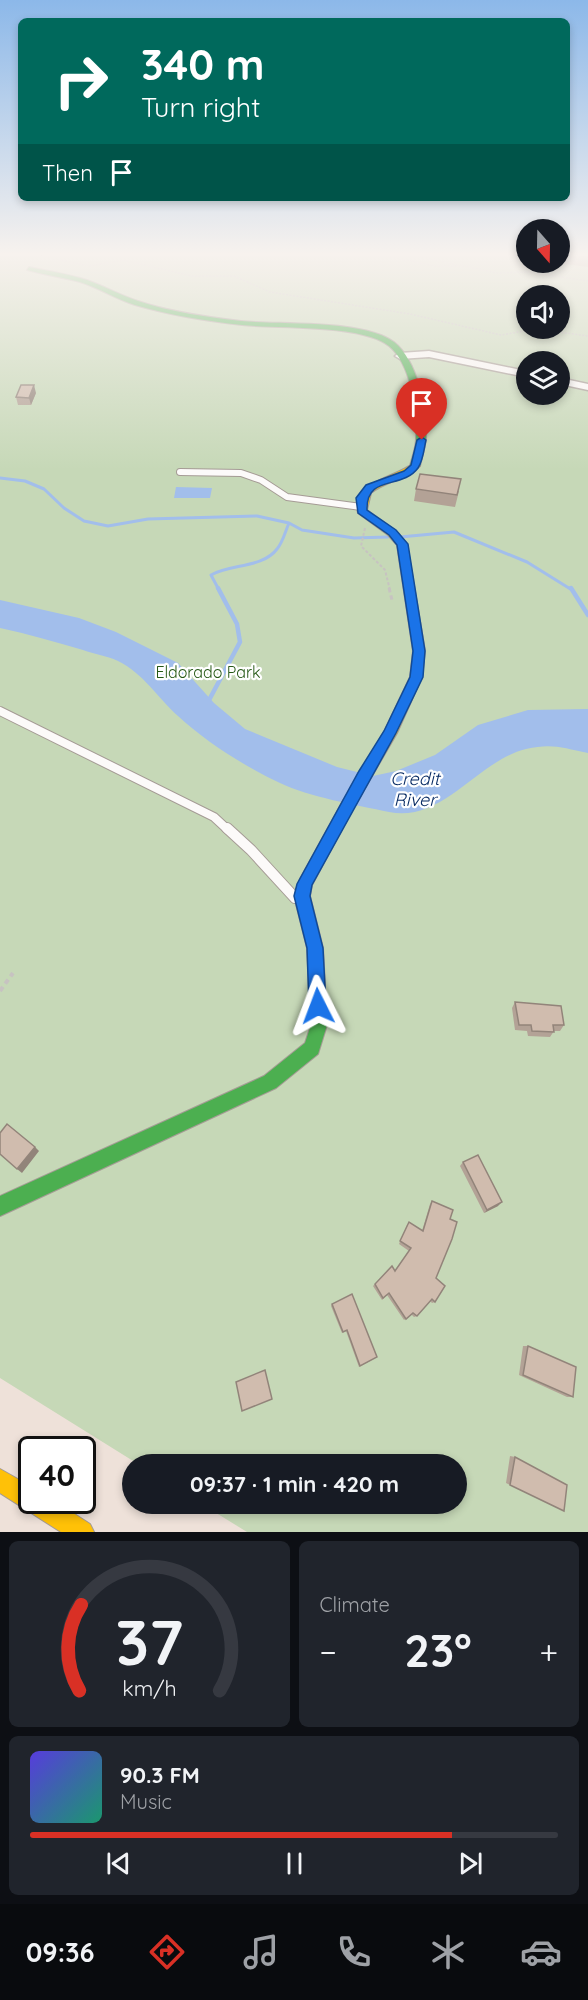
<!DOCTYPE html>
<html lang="en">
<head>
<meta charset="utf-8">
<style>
  body { margin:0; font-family:Quicksand,sans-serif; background:#20242c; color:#f1f3f6; height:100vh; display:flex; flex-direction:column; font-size:22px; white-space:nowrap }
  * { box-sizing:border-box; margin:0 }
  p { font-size:20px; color:#9ea1a6 }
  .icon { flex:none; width:33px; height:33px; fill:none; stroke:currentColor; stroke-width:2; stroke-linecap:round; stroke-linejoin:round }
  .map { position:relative; height:1532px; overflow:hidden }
  .sheet { display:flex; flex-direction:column; gap:9px; padding:9px; background:#0d0f14; flex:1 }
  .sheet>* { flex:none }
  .hud { position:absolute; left:18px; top:18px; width:552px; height:183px; border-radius:9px; box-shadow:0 3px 9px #0003; background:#00695c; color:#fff; overflow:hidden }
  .needle { width:39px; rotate:160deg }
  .fabs { position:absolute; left:516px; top:219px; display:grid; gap:12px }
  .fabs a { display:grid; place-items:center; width:54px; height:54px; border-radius:50%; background:#171b24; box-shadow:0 3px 9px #0003; font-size:30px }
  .speed { position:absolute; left:18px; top:1436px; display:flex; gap:12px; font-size:30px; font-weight:700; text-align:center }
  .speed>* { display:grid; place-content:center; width:78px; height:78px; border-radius:50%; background:#171b24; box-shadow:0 3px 9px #0003; line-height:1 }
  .speed .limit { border:3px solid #111; border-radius:9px; background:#fff; color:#111 }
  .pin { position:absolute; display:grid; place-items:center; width:51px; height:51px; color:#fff; margin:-62px -26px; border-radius:50% 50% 50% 0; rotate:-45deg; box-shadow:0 0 6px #0007 }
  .pin .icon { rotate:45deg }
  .me { position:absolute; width:66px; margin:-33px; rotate:357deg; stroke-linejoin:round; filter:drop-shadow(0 0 4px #0008) }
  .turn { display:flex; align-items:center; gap:21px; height:126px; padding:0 24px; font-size:27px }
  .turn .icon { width:78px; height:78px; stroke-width:2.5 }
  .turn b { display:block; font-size:42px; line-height:51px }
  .then { display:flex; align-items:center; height:57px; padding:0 24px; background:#0003; gap:12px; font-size:22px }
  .big { font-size:45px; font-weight:800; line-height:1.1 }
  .sheet .tile { flex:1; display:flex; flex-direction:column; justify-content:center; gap:9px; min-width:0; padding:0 21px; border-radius:9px; background:#20242c }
  .sheet .dial { align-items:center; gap:0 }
  .dial svg { height:156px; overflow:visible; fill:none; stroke:#363941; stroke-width:7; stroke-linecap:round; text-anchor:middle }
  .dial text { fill:#f1f3f6; stroke:none }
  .song { display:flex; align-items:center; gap:18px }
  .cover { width:72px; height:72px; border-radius:9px; background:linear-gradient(135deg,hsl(250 70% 55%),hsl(160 70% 35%)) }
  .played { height:6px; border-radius:3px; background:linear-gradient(90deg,#d93025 80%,#363941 80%) }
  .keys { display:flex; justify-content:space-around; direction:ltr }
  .heat { display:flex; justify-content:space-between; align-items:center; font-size:33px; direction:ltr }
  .sheet .tiles { flex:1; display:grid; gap:9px; grid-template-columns:1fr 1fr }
  .tile:last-child { grid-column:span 2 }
  .trip { position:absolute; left:122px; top:1454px; width:345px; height:60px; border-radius:30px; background:#171b24; box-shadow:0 3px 9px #0003; font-weight:800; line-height:60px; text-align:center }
  .menu { display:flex; height:96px; justify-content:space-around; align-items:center; background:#090b0e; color:#9ea1a6 }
  .menu .icon { width:42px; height:42px }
  .menu .selected { color:#d93025 }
  .menu b { font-size:27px; color:#f1f3f6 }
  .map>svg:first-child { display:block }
  .green { fill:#c6d8b7; fill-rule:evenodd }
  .water { fill:#a2beeb }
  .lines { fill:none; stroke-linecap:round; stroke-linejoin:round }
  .stream-far1 { stroke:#a2beeb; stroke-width:3 }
  .stream { stroke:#a2beeb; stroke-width:4.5 }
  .lane-far2-casing { stroke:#a59b95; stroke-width:8 }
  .lane-far1-casing { stroke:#a59b95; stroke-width:10 }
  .lane-casing { stroke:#a59b95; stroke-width:12 }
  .street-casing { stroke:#a59b95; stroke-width:3 }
  .fast-casing { stroke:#a59b95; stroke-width:2 }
  .slow-casing { stroke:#a59b95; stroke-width:2 }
  .path-far3 { stroke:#c7c3c1; stroke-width:1.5; stroke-dasharray:2 1.5; stroke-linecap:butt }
  .path-far2 { stroke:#c7c3c1; stroke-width:2; stroke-dasharray:3 2; stroke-linecap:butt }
  .path-far1 { stroke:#c7c3c1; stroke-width:3; stroke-dasharray:4.5 3; stroke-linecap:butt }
  .path { stroke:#c7c3c1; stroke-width:4; stroke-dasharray:5 4; stroke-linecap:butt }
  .lane-far2 { stroke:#fcfaf9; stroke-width:6 }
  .lane-far1 { stroke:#fcfaf9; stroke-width:8 }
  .lane { stroke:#fcfaf9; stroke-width:10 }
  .street { fill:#fcfaf9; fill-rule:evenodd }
  .fast { fill:#4caf50; fill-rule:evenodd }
  .slow { fill:#ffc107; fill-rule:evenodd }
  .wall { fill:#b3a296 }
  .shaded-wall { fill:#92847a }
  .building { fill:#d0bcae; stroke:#92847a; stroke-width:1.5 }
  .route { fill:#1a73e8; stroke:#114b97; stroke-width:1.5 }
  .labels { text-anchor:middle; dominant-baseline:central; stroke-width:4.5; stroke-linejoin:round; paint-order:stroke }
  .park-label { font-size:16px; fill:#255815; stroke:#fff }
  .water-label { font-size:18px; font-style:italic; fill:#00255f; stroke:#fff }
</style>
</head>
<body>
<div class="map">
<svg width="588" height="1532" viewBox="0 0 588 1532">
  <rect width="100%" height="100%" fill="#eee1d9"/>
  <path class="green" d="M 0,256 L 526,256 L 526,262 L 560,262 L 560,256 L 588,256 L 588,1532 L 247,1532 L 200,1503 L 456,1503 L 456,1464 L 138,1464 L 0,1378 ZM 526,296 L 560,296 L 560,328 L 526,328 ZM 526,362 L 560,362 L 560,394 L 526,394 Z"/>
  <path class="water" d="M 176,487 L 212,488 L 210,498 L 174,498 Z
    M 0,600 L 79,618 L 116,632 L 178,663 L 214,703 L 245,729 L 337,767 L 373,776 L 396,771 L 435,755 L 478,725 L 528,710 L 588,709 L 588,753 C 563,748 552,743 526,749 C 477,761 443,823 389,812 C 356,805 309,797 280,783 C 244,766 206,742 178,716 C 157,697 144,674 118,661 C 108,656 94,654 83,650 C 55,642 28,634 0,628 Z"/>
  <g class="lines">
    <path class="stream-far1" d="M 0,478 L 25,481 L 44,489 L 64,508 L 84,521 L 108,526 L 148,519 L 257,516 L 289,523 L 302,530 L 354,538 L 388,537
      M 400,537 L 454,532 L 527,562 L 572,590
      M 219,590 L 211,575 C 230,564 263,568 277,549 C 283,542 285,532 289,523"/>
    <path class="stream" d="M 571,588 L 588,615
      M 208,702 L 240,642 L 237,624 L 218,588"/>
    <g class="lane-far2-casing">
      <path id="lane-far2" d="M 180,472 L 241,473 L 261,480 L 287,497 L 361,507"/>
    </g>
    <g class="lane-far1-casing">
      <path id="lane-far1" d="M 0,711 L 214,817 L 228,830"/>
    </g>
    <g class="lane-casing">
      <path id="lane" d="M 227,828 L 251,850 L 295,898"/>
    </g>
    <g class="street-casing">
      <path id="street" d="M 429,351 L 526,371 L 526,377 L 429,357 L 400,359 L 395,356 L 400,353 Z
        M 560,378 L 588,384 L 588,390 L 560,384 Z"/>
    </g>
    <g class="fast-casing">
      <path id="fast" d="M 29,267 C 48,271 69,274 87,280 C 104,286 120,295 138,301 C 170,312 207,317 241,321 C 280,325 363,319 394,342 C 418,361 427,410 426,439 C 425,448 422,457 420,466 L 415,469 L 410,466 C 412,457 416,448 416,439 C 418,412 411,364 389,346 C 362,324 277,329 242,325 C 206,321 169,315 135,305 C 116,299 99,288 80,282 C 62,277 44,275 27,270 Z
        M 349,797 L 354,799 L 356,803 L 312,885 L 310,896 L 323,948 L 327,1025 L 318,1054 L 276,1088 L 0,1216 L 0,1196 L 264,1076 L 305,1043 L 311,1025 L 307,948 L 294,896 L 300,879 L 344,799 Z"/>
    </g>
    <g class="slow-casing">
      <path id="slow" d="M 412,464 L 420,466 C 406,480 386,481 371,493 L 367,510 L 396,531 L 407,544 L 425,651 L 422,677 L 397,733 L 354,807 L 344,807 L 342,803 L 384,732 L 410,677 L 413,651 L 397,545 L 388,535 L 358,513 C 350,482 394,478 412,464 Z
        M 0,1469 L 32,1487 L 32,1500 L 53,1500 L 90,1524 L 94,1532 L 61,1532 L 0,1493 Z"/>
    </g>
    <path class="path-far3" d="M 41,256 L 90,266 L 123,260 L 192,276 L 234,276 L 270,292 L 410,314 L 501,335 L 536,329 L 588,336
      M 386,256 L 435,266 L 466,266 L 496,273 L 528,272 L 588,281
      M 418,256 L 458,265"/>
    <path class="path-far2" d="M 365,528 L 361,546 L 385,570 L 390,590"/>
    <path class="path-far1" d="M 389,588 L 392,600"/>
    <path class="path" d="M 0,991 L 13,973"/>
    <use href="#lane-far2" class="lane-far2"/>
    <use href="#lane-far1" class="lane-far1"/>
    <use href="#lane" class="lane"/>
    <use href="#street" class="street"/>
    <use href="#fast" class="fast"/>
    <use href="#slow" class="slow"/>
  </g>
  <path class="wall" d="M 561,256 L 588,256 L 588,267 L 564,264 Z
    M 36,393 L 31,405 L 18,405 L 16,397 Z
    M 416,489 L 459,491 L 455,507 L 414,501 Z
    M 515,1002 L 564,1025 L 560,1031 L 554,1031 L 550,1037 L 528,1036 L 527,1031 L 515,1030 L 512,1008 Z
    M 463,1162 L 498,1206 L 484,1213 L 460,1166 Z
    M 432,1201 L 436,1278 L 435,1302 L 432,1303 L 430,1301 L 417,1316 L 414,1317 L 411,1314 L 404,1320 L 387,1295 L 382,1300 L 373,1286 L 375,1284 L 395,1270 L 409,1251 L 399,1244 L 407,1225 L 409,1222 L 422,1231 L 430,1204 Z
    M 332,1304 L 377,1357 L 359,1367 L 346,1331 L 342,1333 L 331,1306 Z
    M 523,1346 L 528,1346 L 573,1397 L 567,1397 L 519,1375 Z
    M 510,1456 L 515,1457 L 564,1511 L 506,1483 Z"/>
  <path class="shaded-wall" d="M 34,385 L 36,393 L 31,405 L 29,398 Z
    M 35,1147 L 39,1151 L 22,1173 L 17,1169 Z
    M 502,1202 L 498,1206 L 484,1213 L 487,1210 Z"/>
  <path class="building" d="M 21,385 L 34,385 L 29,398 L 16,397 Z
    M 420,474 L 461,479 L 457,495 L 416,489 Z
    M 515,1002 L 561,1006 L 564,1025 L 553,1025 L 554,1032 L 532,1031 L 531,1025 L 519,1025 Z
    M 7,1124 L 35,1147 L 17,1169 L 0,1154 L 0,1133 Z
    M 478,1155 L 502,1202 L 487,1210 L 463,1162 Z
    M 432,1201 L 453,1210 L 450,1219 L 457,1222 L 452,1239 L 436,1278 L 445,1286 L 435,1302 L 432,1299 L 417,1316 L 413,1313 L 406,1319 L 389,1293 L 383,1298 L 375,1284 L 392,1266 L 395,1271 L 411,1248 L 400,1241 L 409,1222 L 423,1231 Z
    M 352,1294 L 377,1357 L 360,1366 L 347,1330 L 343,1332 L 332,1304 Z
    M 528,1346 L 576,1367 L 573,1397 L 523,1375 Z
    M 265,1370 L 272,1399 L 242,1411 L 236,1382 Z
    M 515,1457 L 567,1485 L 564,1511 L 510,1485 Z"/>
  <linearGradient id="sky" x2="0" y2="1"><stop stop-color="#8cb8e9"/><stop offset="0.54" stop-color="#f7f2ee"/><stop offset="1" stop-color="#f7f2ee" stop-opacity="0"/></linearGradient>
  <rect width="588" height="470" fill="url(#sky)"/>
  <path class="route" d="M 422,437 L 426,440 C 424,449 423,461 418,468 C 402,490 366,474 367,510 L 396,530 L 408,544 L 425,651 L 423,677 L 396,733 L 312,885 L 310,896 L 323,948 L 326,1006 L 324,1012 L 318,1014 L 312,1012 L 309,1006 L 307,948 L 294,896 L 297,884 L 359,771 L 384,731 L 410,677 L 413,651 L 397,545 L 389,535 L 358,513 L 356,498 L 366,485 L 404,471 L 411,465 L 417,440 Z"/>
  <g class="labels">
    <g class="park-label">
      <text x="208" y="672">Eldorado Park</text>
    </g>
    <g class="water-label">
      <text x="415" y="778">Credit<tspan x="415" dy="21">River</tspan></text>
    </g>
  </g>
</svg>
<div class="fabs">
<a><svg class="needle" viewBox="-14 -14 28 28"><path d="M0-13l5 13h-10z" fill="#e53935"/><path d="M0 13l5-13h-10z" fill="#9ea1a6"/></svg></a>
<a><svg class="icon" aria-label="sound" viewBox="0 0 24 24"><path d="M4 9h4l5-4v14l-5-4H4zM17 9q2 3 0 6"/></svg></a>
<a><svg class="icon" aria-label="layers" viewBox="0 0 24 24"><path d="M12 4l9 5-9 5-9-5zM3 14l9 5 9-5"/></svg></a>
</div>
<div class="speed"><div class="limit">40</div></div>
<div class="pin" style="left:422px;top:440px;background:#d93025"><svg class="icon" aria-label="arrive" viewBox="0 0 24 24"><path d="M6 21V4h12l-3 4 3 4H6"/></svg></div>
<svg class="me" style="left:318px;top:1006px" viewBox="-20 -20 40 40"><path d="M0-17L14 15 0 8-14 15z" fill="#1a73e8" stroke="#fff" stroke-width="4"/></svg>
<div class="trip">09:37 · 1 min · 420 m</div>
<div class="hud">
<div class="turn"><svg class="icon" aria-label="right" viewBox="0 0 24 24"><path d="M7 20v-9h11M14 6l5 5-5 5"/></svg><div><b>340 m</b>Turn right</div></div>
<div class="then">Then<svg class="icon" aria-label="arrive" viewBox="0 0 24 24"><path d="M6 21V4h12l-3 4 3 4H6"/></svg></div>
</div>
</div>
<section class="sheet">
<div class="tiles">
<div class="tile dial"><svg viewBox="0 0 100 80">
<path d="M14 69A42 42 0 1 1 86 69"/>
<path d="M14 69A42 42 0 0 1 15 25" stroke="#d93025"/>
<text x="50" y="56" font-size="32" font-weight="700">37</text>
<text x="50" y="72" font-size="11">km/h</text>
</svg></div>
<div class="tile"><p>Climate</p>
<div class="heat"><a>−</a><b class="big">23°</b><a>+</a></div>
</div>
<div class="tile">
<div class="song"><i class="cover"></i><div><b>90.3 FM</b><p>Music</p></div></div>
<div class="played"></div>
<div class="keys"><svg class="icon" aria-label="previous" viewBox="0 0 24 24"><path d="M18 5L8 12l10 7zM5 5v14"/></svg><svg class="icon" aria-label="pause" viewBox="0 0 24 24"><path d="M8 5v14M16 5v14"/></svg><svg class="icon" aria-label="next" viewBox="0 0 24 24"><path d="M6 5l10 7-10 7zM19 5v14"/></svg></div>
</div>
</div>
</section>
<nav class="menu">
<b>09:36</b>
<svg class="icon selected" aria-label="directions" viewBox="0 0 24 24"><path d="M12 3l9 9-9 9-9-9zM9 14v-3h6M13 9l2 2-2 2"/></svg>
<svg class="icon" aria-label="music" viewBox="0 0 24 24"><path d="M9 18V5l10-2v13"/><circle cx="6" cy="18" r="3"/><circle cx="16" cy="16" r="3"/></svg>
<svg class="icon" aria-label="phone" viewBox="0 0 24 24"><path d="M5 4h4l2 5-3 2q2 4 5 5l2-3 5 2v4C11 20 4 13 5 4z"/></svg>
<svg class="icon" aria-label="climate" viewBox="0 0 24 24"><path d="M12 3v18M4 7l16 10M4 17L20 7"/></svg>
<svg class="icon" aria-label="car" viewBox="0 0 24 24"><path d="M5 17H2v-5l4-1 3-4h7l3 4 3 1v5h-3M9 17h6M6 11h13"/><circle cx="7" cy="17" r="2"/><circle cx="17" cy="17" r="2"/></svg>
</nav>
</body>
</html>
